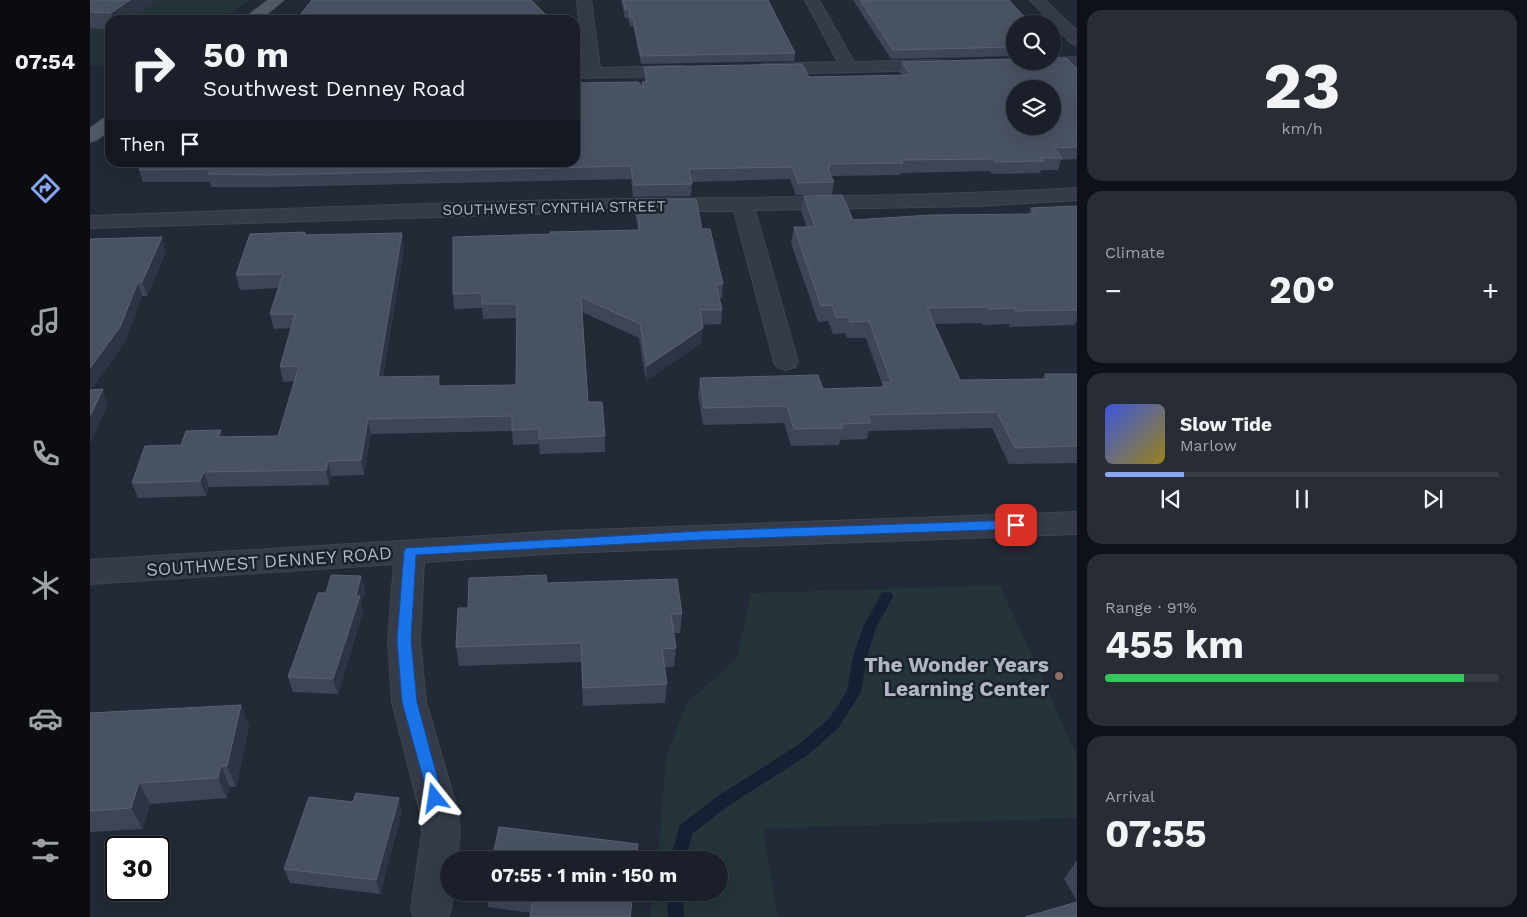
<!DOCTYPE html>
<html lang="en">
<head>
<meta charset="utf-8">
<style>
  body { margin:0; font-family:"Work Sans",sans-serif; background:#272c35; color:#f1f3f6; height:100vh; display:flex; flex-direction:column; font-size:19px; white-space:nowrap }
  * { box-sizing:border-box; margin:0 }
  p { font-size:16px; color:#9fa2a8 }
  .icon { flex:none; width:28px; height:28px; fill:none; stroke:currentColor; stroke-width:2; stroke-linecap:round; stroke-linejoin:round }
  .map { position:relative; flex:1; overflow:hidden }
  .sheet { display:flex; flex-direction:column; gap:10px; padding:10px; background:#0e1117; width:450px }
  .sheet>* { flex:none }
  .banner { position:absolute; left:15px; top:15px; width:475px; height:152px; border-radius:15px; box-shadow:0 5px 20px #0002,0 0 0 1px #383d46; background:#1a1f29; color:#f1f3f6; overflow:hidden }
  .buttons { position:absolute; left:916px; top:15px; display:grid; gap:10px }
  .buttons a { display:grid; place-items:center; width:55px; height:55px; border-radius:50%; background:#1a1f29; box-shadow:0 5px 20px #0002,0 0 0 1px #383d46; font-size:25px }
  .speed { position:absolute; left:15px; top:836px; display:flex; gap:10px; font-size:25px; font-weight:700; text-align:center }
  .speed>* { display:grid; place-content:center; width:65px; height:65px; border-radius:50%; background:#1a1f29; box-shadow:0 5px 20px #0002,0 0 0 1px #383d46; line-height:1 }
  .speed .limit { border:2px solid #111; border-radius:8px; background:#fff; color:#111 }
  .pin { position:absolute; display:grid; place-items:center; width:42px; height:42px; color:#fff; margin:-21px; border-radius:10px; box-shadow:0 2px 8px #0006 }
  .me { position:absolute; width:55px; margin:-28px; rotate:345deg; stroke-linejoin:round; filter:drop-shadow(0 0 4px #0008) }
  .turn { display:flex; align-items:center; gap:18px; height:105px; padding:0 15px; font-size:22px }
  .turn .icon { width:65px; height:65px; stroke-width:2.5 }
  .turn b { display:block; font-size:35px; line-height:42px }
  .then { display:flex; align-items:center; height:48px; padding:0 15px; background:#0003; gap:10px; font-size:19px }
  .big { font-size:38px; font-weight:700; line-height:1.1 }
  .sheet .widget { flex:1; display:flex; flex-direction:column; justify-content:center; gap:8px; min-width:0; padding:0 18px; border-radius:15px; background:#272c35 }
  .sheet .dial { align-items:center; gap:0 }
  .dial b { font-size:65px; line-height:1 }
  .song { display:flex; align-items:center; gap:15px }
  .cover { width:60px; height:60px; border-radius:8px; background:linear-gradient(135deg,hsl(230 70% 55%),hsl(50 70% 35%)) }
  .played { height:5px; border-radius:2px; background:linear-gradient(90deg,#87a7f2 20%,#383d46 20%) }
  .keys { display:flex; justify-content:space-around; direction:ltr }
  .heat { display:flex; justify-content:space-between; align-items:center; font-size:28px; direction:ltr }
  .charge { height:8px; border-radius:4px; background:linear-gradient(90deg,#34c759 91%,#383d46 0) }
  .trip { position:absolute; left:350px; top:851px; width:288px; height:50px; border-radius:25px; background:#1a1f29; box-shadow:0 5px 20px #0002,0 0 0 1px #383d46; font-weight:700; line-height:50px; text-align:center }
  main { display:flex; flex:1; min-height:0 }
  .dock { display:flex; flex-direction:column; width:90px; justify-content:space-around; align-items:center; background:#0a0c10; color:#9fa2a8 }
  .dock .icon { width:35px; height:35px }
  .dock .active { color:#87a7f2 }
  .dock b { font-size:22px; color:#f1f3f6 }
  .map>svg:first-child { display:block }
  .green { fill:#243438 }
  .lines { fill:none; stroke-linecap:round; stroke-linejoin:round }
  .stream { fill:#162034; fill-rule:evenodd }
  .minor-casing { stroke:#3f4551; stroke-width:2 }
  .major-casing { stroke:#3f4551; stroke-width:2 }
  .minor { fill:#353b48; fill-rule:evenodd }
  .major { fill:#535a68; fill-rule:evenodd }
  .wall { fill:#3d4556 }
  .shaded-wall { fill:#2d3545 }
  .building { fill:#495262; stroke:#596171; fill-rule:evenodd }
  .route { fill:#1a73e8; stroke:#114b97 }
  .education-dot { fill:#8d6e63; stroke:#1b212d; stroke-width:2 }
  .labels { text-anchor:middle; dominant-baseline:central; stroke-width:5; stroke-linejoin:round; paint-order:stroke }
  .far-street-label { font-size:15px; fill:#b0b6c4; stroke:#1b212d }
  .street-label { font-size:18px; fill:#b0b6c4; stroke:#1b212d }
  .near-poi-label { font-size:21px; font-weight:bold; fill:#b0b6c4; stroke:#1b212d; text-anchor:end }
</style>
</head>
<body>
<main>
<nav class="dock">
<b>07:54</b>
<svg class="icon active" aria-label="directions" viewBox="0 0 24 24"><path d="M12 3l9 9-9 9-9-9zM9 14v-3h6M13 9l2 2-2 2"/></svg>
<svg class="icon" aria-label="music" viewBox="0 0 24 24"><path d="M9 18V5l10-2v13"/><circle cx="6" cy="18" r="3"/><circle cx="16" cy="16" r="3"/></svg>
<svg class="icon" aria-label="phone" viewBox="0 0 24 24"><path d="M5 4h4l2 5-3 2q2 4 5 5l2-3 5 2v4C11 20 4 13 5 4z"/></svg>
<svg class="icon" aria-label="climate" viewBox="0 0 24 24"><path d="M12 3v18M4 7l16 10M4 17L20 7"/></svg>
<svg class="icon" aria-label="car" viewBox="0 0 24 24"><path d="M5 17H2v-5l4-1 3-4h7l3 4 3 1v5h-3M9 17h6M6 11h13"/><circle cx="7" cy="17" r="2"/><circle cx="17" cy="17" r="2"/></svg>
<svg class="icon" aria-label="filters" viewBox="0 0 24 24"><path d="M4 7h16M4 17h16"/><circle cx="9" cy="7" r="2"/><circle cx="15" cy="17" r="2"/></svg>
</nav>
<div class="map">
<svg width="987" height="917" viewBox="0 0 987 917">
  <rect width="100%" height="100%" fill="#222937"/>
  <path class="green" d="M 0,0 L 159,0 L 130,20 L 20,20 L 20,65 L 0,66 Z
    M 910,585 L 987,756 L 987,818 L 673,829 L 688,917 L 560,917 L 563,893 L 629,892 L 629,860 L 568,860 L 576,757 L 597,703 L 647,658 L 661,593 Z"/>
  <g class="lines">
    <path class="stream" d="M 797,592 L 802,593 L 803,597 L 786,628 L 777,657 L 771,692 L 749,727 L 718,755 L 638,806 L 602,834 L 596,860 L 580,860 L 590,825 L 628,796 L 708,745 L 739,719 L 757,691 L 763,657 L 773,627 L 792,593 Z
      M 577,892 L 593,892 L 594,917 L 578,917 Z"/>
    <g class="minor-casing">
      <path id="minor" d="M 487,0 L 501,0 L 510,68 L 591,66 L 597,67 L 599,71 L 597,75 L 591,76 L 485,78 L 485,68 L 493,68 Z
        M 715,0 L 729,0 L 764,62 L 848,60 L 854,61 L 856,65 L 854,69 L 848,70 L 676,74 L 670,73 L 668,69 L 670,65 L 676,64 L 748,62 Z
        M 940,0 L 955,0 L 987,31 L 987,45 L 981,43 Z
        M 987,57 L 987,67 L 944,68 L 938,66 L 936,63 L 937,61 L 962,61 L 962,58 Z
        M 987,188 L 987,200 L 889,206 L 665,210 L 708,362 L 705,367 L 696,370 L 687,367 L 684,362 L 644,211 L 539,211 L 0,228 L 0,216 C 180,210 360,201 541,199 C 690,197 838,197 987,188 Z
        M 987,512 L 987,534 L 472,553 L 334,562 L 330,640 L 336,702 L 368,812 L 370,833 L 367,860 L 359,860 L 359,892 L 363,892 L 361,909 L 358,917 L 324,917 L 321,909 L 332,833 L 330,812 L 302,702 L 298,640 L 304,564 L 0,584 L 0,560 L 472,531 Z"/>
    </g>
    <g class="major-casing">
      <path id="major" d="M 178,0 L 194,0 L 170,20 L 152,20 Z
        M 20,117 L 20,130 L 7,140 L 0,142 L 0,128 L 14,118 Z"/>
    </g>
    <use href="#minor" class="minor"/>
    <use href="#major" class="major"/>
  </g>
  <path class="wall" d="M 0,0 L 67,0 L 40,20 L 20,20 L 20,30 L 0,28 Z
    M 531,0 L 678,0 L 705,53 L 704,61 L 551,64 L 543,26 L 540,26 L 538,18 L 535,18 Z
    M 763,0 L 919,0 L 925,24 L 925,56 L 801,59 Z
    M 812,62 L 987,69 L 987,159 L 971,160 L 968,170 L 951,170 L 950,173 L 902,174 L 900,171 L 811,173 L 810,175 L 741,176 L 744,182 L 742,195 L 706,195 L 700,179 L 602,182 L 601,196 L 543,197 L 541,179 L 183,187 L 121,187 L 120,182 L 53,182 L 49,170 L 552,86 L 552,82 L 555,82 L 554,67 L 719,77 L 812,75 L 810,73 Z
    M 714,196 L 763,220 L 939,214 L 941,208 L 987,206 L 987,322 L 985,322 L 984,325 L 919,327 L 919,324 L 893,325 L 892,323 L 844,324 L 870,380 L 952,379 L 955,374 L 987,374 L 987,463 L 919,464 L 902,428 L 779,431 L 777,439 L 750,440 L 749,445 L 701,446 L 694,423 L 613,425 L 608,394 L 610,378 L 733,389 L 792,387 L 792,384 L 776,338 L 757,338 L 755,333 L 743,334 L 738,321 L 728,322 L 701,243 L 704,227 L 717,227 L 711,211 Z
    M 546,199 L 612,229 L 633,284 L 632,298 L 629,298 L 632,310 L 631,324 L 612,325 L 611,343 L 556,381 L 549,338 L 492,312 L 498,402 L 515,436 L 515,452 L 450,454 L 449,444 L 423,445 L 422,431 L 281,434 L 274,475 L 241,476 L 239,485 L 119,487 L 116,496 L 48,498 L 42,483 L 91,445 L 131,430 L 133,437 L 188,436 L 204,381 L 193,382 L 190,367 L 201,328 L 184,329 L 180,314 L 188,288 L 150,290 L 146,275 L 215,232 L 216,235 L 314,247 L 293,377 L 351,386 L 426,385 L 427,318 L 393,319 L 392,308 L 364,309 L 363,294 L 460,234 L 548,230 L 545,213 Z
    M 72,237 L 76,251 L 57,296 L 52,296 L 35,342 L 1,390 L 18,404 L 0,444 L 0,239 Z
    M 271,576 L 275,591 L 271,604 L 273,612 L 248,694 L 203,692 L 198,677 L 236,593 Z
    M 457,583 L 592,614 L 590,633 L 584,633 L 586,648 L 584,667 L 575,667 L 577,684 L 575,703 L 493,706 L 491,662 L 369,666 L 366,647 L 378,608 Z
    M 151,705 L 159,727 L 146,787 L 140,787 L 137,798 L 60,804 L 53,829 L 0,832 L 0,713 Z
    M 312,812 L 290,894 L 200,883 L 194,869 Z
    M 987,860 L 987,901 L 974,879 Z
    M 543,892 L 541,917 L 440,917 L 441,913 L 398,907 L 396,893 Z"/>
  <path class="shaded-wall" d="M 40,0 L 67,0 L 40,20 L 23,20 L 21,13 Z
    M 438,0 L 452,0 L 452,1 L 442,3 Z
    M 312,233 L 314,247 L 290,392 L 288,377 Z
    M 72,237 L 76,251 L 57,296 L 52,282 Z
    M 48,282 L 52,296 L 35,342 L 0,391 L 0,368 Z
    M 613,328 L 611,343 L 556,381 L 557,366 Z
    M 349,376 L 351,391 L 348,386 Z
    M 13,389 L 18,404 L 0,444 L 0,416 Z
    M 278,419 L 281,434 L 274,475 L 271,460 Z
    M 131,430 L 136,445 L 128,437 Z
    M 238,461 L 241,476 L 239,485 L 236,470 Z
    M 114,472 L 119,487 L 116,496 L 110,481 Z
    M 271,576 L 275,591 L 271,604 L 273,612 L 248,694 L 243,679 Z
    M 151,705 L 159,727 L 146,787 L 137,766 Z
    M 131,766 L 140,787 L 137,798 L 128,778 Z
    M 49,783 L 60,804 L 53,829 L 41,808 Z
    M 309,798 L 312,812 L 290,894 L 286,880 Z"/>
  <path class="building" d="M 0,0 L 40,0 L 21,13 L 0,12 Z
    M 222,0 L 441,0 L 458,17 L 458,20 L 206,20 Z
    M 533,0 L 678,0 L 705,53 L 551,56 L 543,18 L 540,18 L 539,10 L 535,10 Z
    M 770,0 L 919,0 L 941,24 L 925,24 L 925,47 L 803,50 Z
    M 962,58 L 976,58 L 987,69 L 987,147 L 964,148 L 972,158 L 951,158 L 954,161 L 906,162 L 904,159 L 811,160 L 813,163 L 739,164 L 740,167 L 737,167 L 744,182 L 708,183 L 702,167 L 599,169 L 602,184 L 544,185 L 541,166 L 181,175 L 118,174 L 121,169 L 49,170 L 54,162 L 485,162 L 485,83 L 548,82 L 554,88 L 552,82 L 557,82 L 554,67 L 712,64 L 719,77 L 821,75 L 812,62 L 925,59 L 925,61 L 962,61 ZM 925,89 L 962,89 L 962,126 L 925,126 Z
    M 752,195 L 763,220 L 841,215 L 945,214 L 941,208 L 987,206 L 987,310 L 925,311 L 925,308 L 898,309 L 897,307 L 837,308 L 870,380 L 958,379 L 955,374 L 987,374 L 987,446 L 925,448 L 907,412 L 778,415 L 781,423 L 751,424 L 753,428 L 704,429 L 697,406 L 614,408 L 610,378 L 728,375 L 733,389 L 795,387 L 793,382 L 801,382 L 779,321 L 760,322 L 758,317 L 746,318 L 742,305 L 731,306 L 704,227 L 725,227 L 714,196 Z
    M 546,199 L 606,199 L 612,229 L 620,229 L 633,284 L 626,284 L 632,310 L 610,310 L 613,328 L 557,366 L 550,324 L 491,297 L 498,402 L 512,402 L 515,436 L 449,439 L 449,429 L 422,430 L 422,416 L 278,419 L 271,460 L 238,461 L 236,470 L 114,472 L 110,481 L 42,483 L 55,446 L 91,445 L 96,431 L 131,430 L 128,437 L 188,436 L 209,366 L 190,367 L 205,314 L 180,314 L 193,274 L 146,275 L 160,234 L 215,232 L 214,235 L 312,233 L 288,377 L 349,376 L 348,386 L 426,385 L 427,304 L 392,304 L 392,293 L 363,294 L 363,237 L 461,234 L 460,232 L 550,230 Z
    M 72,237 L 52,282 L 48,282 L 30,327 L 0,368 L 0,239 Z
    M 13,389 L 0,416 L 0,390 Z
    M 241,575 L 271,576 L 266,596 L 270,596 L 243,679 L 198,677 L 228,593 L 236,593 Z
    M 456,575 L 457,583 L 587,579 L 592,614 L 581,614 L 586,648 L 572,649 L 577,684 L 493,688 L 491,643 L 366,647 L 368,608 L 378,608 L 379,578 Z
    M 151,705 L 137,766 L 131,766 L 128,778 L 49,783 L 41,808 L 0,811 L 0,713 Z
    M 266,793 L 309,798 L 286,880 L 194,869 L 219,797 L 263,802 Z
    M 409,827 L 548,844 L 546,860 L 402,860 Z
    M 396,892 L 543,892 L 540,917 L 440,917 L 443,900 L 396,893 Z
    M 987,902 L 987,917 L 935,917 Z"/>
  <path class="route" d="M 926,520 L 932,525 L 926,529 L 611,540 L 326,555 L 321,640 L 327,702 L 353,798 L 351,803 L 345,805 L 340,803 L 312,702 L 307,640 L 314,551 L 316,548 L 611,531 Z"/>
  <circle class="education-dot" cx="969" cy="676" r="5"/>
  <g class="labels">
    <g class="far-street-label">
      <text transform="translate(464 208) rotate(-1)">SOUTHWEST CYNTHIA STREET</text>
    </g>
    <g class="street-label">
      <text transform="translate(179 561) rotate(-4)">SOUTHWEST DENNEY ROAD</text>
    </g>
    <g class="near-poi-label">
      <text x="959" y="664">The Wonder Years<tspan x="959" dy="24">Learning Center</tspan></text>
    </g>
  </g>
</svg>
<div class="buttons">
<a><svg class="icon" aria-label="search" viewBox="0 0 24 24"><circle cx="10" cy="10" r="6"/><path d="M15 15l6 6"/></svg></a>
<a><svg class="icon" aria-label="layers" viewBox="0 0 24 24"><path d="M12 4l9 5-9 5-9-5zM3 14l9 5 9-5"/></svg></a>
</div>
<div class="speed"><div class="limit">30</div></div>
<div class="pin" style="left:926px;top:525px;background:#d93025"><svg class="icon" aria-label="arrive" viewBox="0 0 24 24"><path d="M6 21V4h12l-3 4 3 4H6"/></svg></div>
<svg class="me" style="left:345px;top:798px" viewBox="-20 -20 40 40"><path d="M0-17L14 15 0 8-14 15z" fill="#1a73e8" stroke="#fff" stroke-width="4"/></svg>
<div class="trip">07:55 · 1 min · 150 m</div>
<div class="banner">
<div class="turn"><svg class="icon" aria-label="right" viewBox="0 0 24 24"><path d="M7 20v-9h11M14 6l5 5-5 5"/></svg><div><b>50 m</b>Southwest Denney Road</div></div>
<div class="then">Then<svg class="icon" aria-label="arrive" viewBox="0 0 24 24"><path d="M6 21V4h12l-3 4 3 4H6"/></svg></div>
</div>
</div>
<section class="sheet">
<div class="widget dial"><b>23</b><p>km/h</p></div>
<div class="widget"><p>Climate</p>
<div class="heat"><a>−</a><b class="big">20°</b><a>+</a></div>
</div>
<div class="widget">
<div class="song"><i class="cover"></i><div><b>Slow Tide</b><p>Marlow</p></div></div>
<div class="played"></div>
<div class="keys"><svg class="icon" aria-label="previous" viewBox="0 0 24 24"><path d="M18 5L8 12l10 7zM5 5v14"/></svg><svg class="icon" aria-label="pause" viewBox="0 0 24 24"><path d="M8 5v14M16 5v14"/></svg><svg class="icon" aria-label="next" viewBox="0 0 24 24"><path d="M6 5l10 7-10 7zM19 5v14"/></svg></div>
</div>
<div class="widget"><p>Range · 91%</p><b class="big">455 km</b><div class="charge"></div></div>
<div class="widget"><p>Arrival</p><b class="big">07:55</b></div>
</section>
</main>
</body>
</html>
